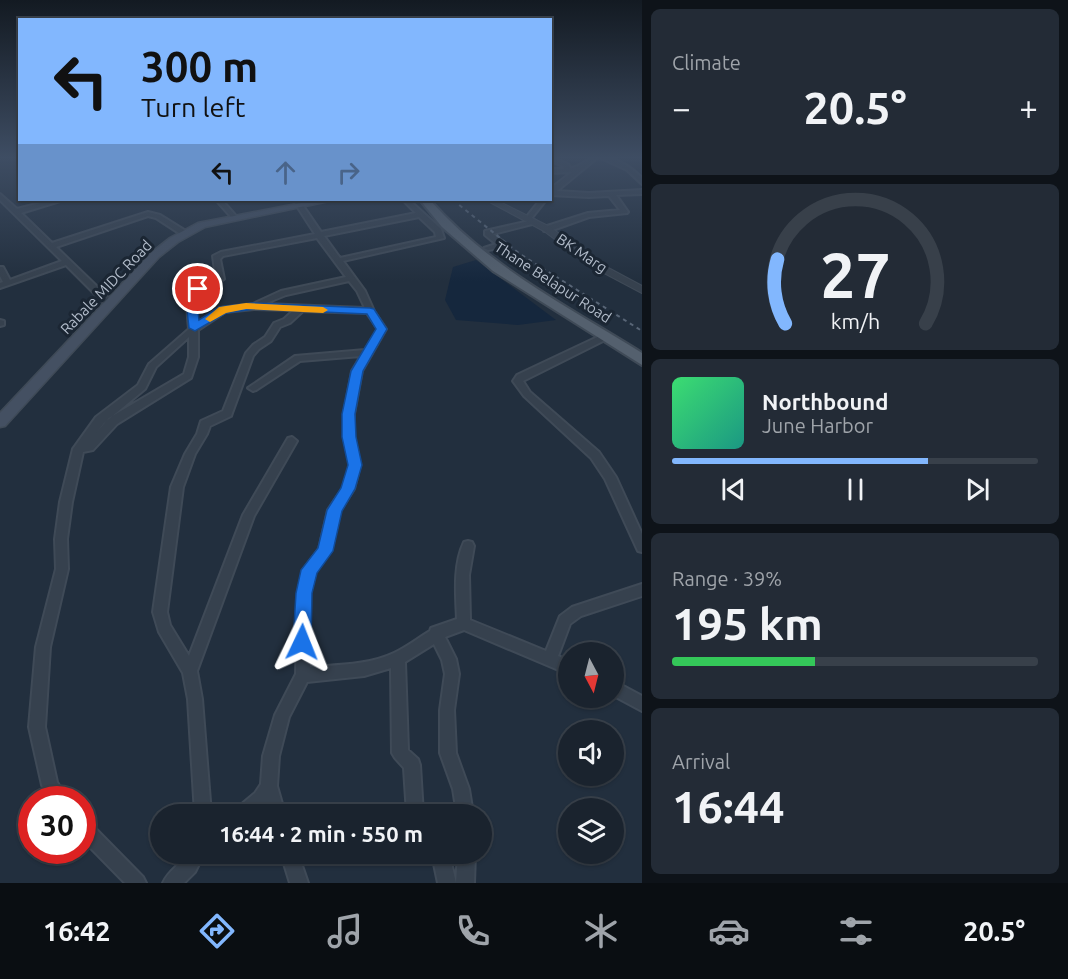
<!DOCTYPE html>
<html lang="en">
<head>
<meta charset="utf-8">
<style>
  body { margin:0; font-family:Ubuntu,sans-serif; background:#232b36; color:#f1f3f6; height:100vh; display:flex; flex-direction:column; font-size:22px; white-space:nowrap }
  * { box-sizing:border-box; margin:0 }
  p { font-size:20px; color:#9fa4aa }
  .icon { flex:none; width:33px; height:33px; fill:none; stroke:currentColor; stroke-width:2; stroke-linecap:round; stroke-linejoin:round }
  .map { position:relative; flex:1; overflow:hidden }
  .drawer { display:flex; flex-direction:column; gap:9px; padding:9px; background:#0e1319; width:426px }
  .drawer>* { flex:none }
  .top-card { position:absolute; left:18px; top:18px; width:534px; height:183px; border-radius:0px; box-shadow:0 2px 4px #0004,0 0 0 2px #38404a; background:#82b7fe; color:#111; overflow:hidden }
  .needle { width:39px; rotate:173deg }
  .buttons { position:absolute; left:558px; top:642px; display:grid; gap:12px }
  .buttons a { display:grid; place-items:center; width:66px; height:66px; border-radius:50%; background:#1a232e; box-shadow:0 2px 4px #0004,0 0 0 2px #38404a; font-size:30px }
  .speed { position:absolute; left:18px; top:786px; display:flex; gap:12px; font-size:30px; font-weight:700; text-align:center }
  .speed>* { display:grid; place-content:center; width:78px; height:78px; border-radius:50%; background:#1a232e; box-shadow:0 2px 4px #0004,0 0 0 2px #38404a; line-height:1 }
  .speed .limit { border:9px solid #d22; background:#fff; color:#111 }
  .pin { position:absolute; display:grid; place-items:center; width:51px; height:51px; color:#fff; margin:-26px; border:3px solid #fff; border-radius:50%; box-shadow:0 2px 6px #0007 }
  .me { position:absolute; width:66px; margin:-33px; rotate:2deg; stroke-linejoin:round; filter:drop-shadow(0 0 4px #0008) }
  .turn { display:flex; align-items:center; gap:21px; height:126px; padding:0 24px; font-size:27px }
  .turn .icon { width:78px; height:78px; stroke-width:2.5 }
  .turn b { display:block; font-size:42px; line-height:51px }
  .lanes { display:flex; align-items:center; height:57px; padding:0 24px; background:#0003; justify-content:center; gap:30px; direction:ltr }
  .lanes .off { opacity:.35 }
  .big { font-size:45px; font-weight:700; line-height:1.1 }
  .drawer .tile { flex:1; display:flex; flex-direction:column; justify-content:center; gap:9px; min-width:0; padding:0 21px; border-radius:9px; background:#232b36 }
  .drawer .dial { align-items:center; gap:0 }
  .dial svg { height:156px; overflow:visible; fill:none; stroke:#38404a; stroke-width:7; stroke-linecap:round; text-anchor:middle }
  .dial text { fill:#f1f3f6; stroke:none }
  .song { display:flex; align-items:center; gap:18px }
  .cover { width:72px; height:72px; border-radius:9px; background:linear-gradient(135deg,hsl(140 70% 55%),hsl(170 70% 35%)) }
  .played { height:6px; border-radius:3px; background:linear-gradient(90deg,#82b7fe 70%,#38404a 70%) }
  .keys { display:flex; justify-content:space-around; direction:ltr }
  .heat { display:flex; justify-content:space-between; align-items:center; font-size:33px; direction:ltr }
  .charge { height:9px; border-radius:4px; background:linear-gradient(90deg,#34c759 39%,#38404a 0) }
  .trip { position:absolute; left:150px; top:804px; width:342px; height:60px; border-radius:30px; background:#1a232e; box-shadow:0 2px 4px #0004,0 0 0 2px #38404a; font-weight:700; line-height:60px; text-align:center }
  .dock { display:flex; height:96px; justify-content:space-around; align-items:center; background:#0a0e12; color:#9fa4aa }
  .dock .icon { width:42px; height:42px }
  .dock .active { color:#82b7fe }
  .dock b { font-size:27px; color:#f1f3f6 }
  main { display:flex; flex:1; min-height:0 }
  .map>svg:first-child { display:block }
  .water { fill:#15273d }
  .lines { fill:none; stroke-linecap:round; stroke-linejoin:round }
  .minor-casing { stroke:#3f4a57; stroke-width:4 }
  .tertiary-casing { stroke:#3f4a57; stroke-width:2 }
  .secondary-casing { stroke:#3f4a57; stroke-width:3 }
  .primary-casing { stroke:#3f4a57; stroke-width:4 }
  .minor { fill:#36414e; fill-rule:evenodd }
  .tertiary { fill:#36414e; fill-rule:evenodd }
  .secondary { fill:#445062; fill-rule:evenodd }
  .primary { fill:#54606e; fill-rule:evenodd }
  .rail { stroke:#586576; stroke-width:2; stroke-dasharray:4 4; stroke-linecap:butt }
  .route { fill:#1a73e8; stroke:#114b97; stroke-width:1.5 }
  .slow { fill:#f59e0b }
  .labels { text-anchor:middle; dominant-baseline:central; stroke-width:6; stroke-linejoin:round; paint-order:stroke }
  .far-street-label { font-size:15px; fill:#b2bcca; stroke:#1b2633 }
</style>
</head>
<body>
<main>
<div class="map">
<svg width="642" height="883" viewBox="0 0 642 883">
  <rect width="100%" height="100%" fill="#222f3e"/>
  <path class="water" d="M 476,260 L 556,320 L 518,325 L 456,320 L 445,300 L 453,267 Z"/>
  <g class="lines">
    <g class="minor-casing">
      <path id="minor" d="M 550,157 L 568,164 L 570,168 C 581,168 586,157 598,157 L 557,191 L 589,193 L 642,190 L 642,194 L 616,195 L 628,212 L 627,213 L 589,217 L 550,231 L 544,231 L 544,227 L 588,213 L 620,210 L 609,196 L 589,197 L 550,195 L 550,189 L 572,172 L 550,173 L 550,169 L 564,169 L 563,166 L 550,161 Z
        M 599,157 C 616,157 631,167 642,178 L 642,184 L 627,170 Z
        M 0,194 L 17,209 L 52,200 L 61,200 L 60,201 L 21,213 L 52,243 L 148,212 L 160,215 L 189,233 L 182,235 L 156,218 L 148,216 L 56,247 L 113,302 L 113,306 L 107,306 L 66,265 L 0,288 L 0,283 L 3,282 L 0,276 L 0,267 L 3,267 L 10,280 L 62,261 L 0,200 Z
        M 216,200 L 222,200 L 236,216 L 236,218 L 232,218 Z
        M 293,200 L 299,200 L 321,232 L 416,213 L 403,200 L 409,200 L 441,229 L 444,238 L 343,261 L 365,291 L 374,311 L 386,329 L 362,371 L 354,414 L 354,437 L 360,465 L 354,489 L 340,511 L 331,551 L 315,572 L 310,593 L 310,667 C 337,665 369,665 394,653 C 407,647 418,638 430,631 L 431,628 L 457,619 C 456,595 453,565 464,542 L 468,541 L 472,542 L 474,546 L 469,575 L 470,620 L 546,651 L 560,616 L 572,607 L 642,584 L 642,596 L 581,616 L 570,624 L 558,656 L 568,660 L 568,674 L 464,630 L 445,637 L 456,659 L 459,674 L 454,710 L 456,753 L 469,789 L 473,814 L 457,814 L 453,789 L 440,753 L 440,710 L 445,674 L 442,660 L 434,644 L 405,662 L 408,750 L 418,759 L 420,765 L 423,814 L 407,814 L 404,768 L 395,758 L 392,753 L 391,668 L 364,676 L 307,682 L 289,717 L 279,756 L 277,786 L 285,814 L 269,814 L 266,805 L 255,814 L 235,814 L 237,808 L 255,793 L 261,784 L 263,756 L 275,715 L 296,674 L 298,593 L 303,570 L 319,549 L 328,510 L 343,488 L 350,465 L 344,437 L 344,414 L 352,371 L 361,356 L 300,361 L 256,390 L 253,391 L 248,388 L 295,356 L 365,350 L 378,329 L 367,313 L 303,311 L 290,323 L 280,327 L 271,341 L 259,349 L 253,356 L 232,413 L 231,416 L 210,426 L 207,434 L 195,454 L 183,487 L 167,612 L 170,625 L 189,656 L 243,515 L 288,438 L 292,437 L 297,441 L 254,516 L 197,671 L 202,699 L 211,814 L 195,814 L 188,699 L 183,673 L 159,632 L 153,612 L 171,487 L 185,454 L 197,434 L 201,421 L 223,411 L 246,353 L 253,345 L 265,337 L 274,323 L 284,319 L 294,310 L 254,309 L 225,312 L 198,330 L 198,357 L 191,378 L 117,424 L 93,450 L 83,452 L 72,502 L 67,539 L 68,569 L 50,647 L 45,727 L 57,782 L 67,800 L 50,800 L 42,785 L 29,727 L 36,647 L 56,569 L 55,539 L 60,502 L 73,449 L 96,417 L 138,385 L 149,364 L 189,329 C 186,295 184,292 216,278 L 213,256 L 221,252 L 315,234 ZM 419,217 L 435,232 L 436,237 L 340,258 L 324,236 ZM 317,238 L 346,277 L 281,291 L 253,304 L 220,308 L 197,323 C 193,283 199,298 224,279 L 220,259 L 223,256 ZM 349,281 L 357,291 L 365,308 L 264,304 L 286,295 ZM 189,337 L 189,357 L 184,374 L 109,418 L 96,433 L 104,423 L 145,389 L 156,367 Z
        M 540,200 L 546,200 L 530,220 L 526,220 L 525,219 Z
        M 534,220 L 536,221 L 536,223 L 493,234 L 505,243 L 505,247 L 488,250 L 484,248 L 496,244 L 485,235 L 485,231 Z
        M 0,320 L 4,321 L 4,325 L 0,326 Z
        M 606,333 L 609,334 L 609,338 L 523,381 L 530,392 L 599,452 L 616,477 L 642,534 L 642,552 L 638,551 L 605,479 L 591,458 L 524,396 L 513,381 L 517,375 Z
        M 614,681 L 642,696 L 642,711 L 614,696 Z
        M 82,819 L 88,821 L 143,877 L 146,883 L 125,883 L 82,839 Z
        M 187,854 L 204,854 L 195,872 L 184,883 L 163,883 C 168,871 180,865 187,854 Z
        M 281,854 L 298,854 L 308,883 L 290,883 Z
        M 413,854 L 449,854 L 456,883 L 438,883 L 433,859 C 428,864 422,863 416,860 Z
        M 458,854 L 475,854 L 474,883 L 456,883 Z"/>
    </g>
    <g class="tertiary-casing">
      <path id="tertiary" d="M 486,200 L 496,200 L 550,227 L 597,262 L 642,286 L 642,293 L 591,266 L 544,231 Z"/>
    </g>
    <g class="secondary-casing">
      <path id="secondary" d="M 317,200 L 334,200 L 205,227 L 178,242 L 159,257 L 5,426 L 0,427 L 0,413 L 151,253 L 170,238 L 198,223 Z"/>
    </g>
    <g class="primary-casing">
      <path id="primary" d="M 420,200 L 430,200 C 489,267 567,306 642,353 L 642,365 L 493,271 L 442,227 Z"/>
    </g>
    <use href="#minor" class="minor"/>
    <use href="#tertiary" class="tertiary"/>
    <use href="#secondary" class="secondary"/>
    <use href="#primary" class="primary"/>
    <path class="rail" d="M 453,200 L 520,254 L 642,331"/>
  </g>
  <linearGradient id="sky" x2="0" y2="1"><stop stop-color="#131a22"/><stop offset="0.56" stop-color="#3e4d63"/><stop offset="1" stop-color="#3e4d63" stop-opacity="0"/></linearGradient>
  <rect width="642" height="281" fill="url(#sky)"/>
  <path class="route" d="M 198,286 L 203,289 L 197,302 L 199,320 L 219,307 L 254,303 L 370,308 L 374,309 L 387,329 L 363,371 L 355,414 L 356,437 L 362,465 L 355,489 L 342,511 L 333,551 L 317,573 L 312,593 L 311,642 L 309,649 L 302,651 L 296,649 L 293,642 L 296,593 L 301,570 L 318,548 L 327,510 L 341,488 L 348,465 L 342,437 L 342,414 L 351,371 L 376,329 L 367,314 L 254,309 L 226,313 L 195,331 L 189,328 L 186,302 L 194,287 Z"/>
  <path class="slow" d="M 246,303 L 323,307 L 328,310 L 323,313 L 246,309 L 226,313 L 210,322 L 205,319 L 219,307 Z"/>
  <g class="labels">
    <g class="far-street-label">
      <text transform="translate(582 253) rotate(34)">BK Marg</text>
      <text transform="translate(553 282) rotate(33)">Thane Belapur Road</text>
      <text transform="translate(106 287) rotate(-46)">Rabale MIDC Road</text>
    </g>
  </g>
</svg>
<div class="buttons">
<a><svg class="needle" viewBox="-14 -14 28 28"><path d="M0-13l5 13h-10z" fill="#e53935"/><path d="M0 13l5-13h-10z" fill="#9fa4aa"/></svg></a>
<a><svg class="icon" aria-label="sound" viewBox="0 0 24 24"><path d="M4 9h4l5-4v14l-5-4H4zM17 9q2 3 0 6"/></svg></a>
<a><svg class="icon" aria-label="layers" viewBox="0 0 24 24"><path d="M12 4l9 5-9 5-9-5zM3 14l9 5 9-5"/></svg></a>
</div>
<div class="speed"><div class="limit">30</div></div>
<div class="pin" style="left:198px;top:289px;background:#d93025"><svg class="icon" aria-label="arrive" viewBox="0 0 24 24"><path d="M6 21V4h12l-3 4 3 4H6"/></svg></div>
<svg class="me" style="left:302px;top:642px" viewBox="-20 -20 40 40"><path d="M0-17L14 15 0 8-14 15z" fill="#1a73e8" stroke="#fff" stroke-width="4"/></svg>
<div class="trip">16:44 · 2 min · 550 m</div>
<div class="top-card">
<div class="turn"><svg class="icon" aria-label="left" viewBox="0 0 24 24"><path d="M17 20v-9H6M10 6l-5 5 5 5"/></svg><div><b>300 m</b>Turn left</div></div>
<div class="lanes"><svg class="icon" aria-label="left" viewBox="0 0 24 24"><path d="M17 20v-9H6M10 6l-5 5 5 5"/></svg><svg class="icon off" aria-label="ahead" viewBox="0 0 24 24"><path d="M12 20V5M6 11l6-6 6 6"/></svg><svg class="icon off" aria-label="right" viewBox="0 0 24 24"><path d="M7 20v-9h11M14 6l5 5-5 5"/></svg></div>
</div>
</div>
<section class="drawer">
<div class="tile"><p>Climate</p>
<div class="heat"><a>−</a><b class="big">20.5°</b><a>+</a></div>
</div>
<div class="tile dial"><svg viewBox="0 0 100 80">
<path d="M14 69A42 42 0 1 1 86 69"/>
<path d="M14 69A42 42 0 0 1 10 36" stroke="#82b7fe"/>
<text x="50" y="56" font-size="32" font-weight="700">27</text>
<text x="50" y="72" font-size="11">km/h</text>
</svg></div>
<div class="tile">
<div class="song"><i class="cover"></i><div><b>Northbound</b><p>June Harbor</p></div></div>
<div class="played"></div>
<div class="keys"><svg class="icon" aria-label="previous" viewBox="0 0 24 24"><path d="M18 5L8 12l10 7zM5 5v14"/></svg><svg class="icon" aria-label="pause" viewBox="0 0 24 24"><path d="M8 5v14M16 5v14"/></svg><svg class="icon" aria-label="next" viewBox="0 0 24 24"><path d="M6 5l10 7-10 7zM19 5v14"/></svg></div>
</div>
<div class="tile"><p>Range · 39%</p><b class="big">195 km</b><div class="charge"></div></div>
<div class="tile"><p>Arrival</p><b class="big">16:44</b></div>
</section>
</main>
<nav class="dock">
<b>16:42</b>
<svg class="icon active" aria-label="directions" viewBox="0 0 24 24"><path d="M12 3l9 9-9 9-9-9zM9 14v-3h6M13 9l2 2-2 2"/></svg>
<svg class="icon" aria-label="music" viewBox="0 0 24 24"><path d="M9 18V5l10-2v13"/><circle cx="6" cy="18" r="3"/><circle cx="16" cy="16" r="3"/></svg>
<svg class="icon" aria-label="phone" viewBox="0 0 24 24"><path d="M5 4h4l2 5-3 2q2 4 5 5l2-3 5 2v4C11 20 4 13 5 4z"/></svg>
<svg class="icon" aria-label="climate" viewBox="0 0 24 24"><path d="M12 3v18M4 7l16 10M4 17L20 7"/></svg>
<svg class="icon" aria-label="car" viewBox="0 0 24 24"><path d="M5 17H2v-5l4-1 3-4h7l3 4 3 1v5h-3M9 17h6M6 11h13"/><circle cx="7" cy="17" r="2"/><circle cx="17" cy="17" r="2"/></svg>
<svg class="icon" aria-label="filters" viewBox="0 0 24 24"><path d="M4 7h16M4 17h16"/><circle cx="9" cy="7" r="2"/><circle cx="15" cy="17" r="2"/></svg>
<b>20.5°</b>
</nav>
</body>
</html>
